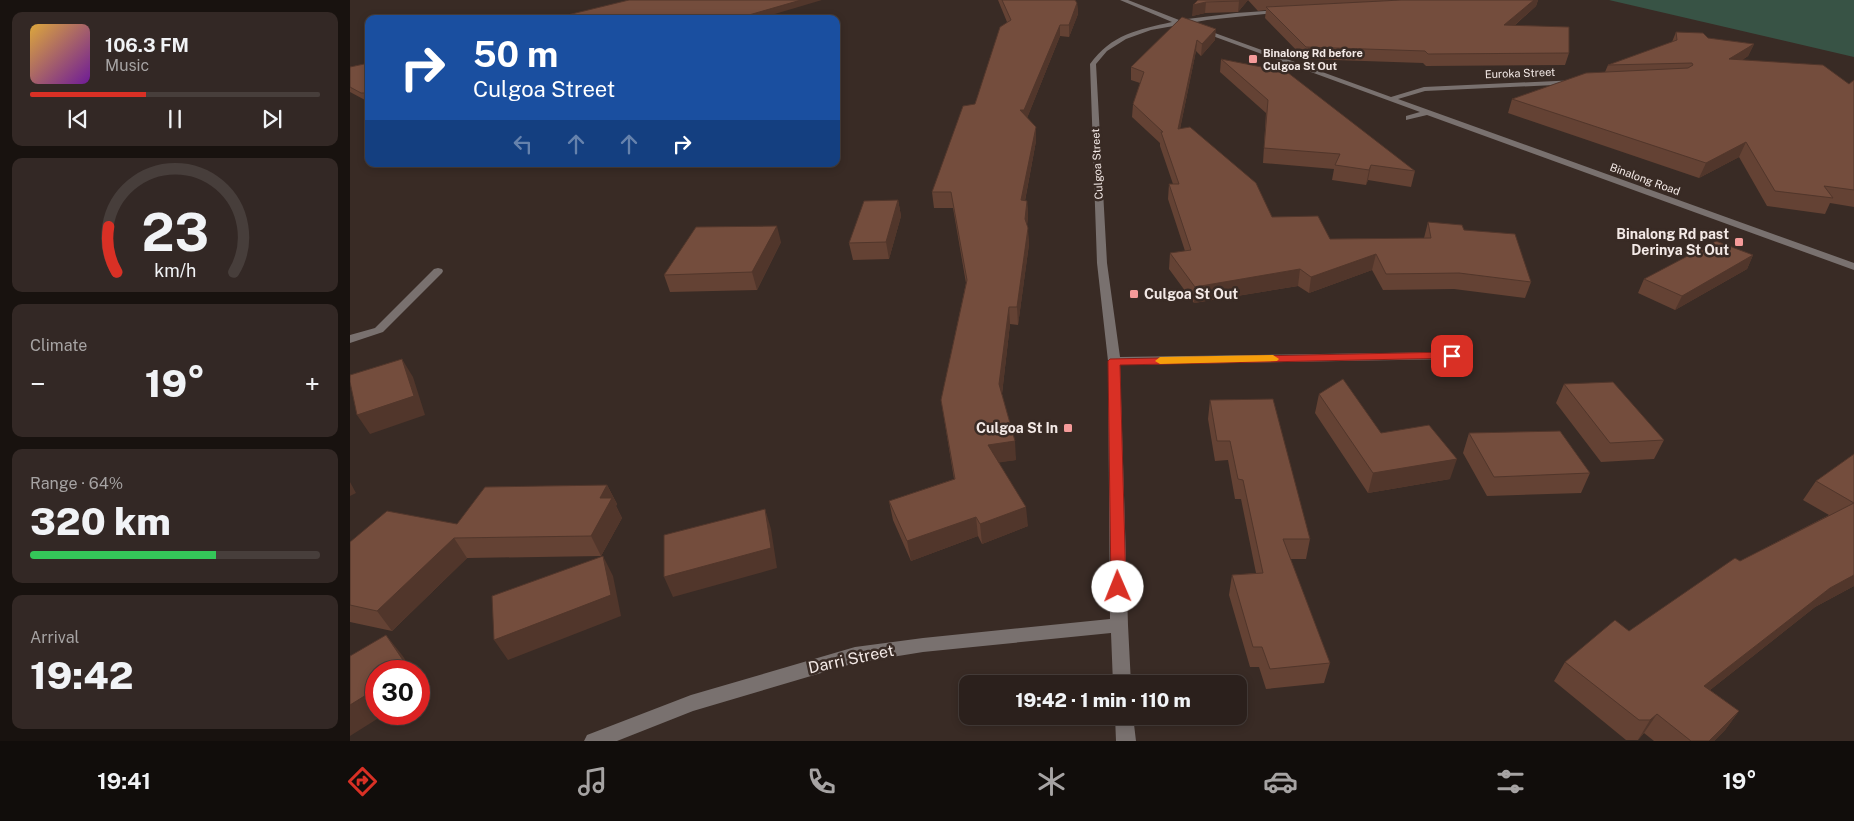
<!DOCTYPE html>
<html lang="en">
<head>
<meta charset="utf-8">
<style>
  body { margin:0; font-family:"Public Sans",sans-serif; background:#332825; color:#f1f3f6; height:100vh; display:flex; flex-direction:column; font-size:19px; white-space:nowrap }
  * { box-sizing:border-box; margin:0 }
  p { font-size:16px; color:#a6a3a3 }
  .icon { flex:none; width:28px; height:28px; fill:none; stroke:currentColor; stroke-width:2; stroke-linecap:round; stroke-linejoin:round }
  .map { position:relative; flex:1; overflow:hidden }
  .drawer { display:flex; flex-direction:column; gap:12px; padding:12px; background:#18120f; width:350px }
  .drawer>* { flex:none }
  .top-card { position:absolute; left:15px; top:15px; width:475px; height:152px; border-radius:10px; box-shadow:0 2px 8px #0003,0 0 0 1px #473e3b; background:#1a4fa0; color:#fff; overflow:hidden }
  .speed { position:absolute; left:15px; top:660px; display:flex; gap:10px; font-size:25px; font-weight:700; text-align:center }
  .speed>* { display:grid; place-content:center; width:65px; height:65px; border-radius:50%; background:#2b201c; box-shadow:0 2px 8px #0003,0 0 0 1px #473e3b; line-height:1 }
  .speed .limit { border:8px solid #d22; background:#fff; color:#111 }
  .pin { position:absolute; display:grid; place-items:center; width:42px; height:42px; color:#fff; margin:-21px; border-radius:10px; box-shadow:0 2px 8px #0006 }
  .me { position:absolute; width:55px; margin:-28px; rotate:359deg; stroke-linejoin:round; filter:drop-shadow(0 0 4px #0008) }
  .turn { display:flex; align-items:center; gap:18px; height:105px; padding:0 25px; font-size:22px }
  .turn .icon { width:65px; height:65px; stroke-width:2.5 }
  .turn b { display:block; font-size:35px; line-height:42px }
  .lanes { display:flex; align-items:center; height:48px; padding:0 25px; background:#0003; justify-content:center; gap:25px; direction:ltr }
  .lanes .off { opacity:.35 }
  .big { font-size:38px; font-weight:800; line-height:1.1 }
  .drawer .card { flex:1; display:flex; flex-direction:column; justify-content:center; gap:8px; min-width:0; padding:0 18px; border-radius:10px; background:#332825 }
  .drawer .dial { align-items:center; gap:0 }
  .dial svg { height:130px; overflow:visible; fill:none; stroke:#473e3b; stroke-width:7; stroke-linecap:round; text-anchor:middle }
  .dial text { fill:#f1f3f6; stroke:none }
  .song { display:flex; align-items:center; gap:15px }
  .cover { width:60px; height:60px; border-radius:8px; background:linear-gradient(135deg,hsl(40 70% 55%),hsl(280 70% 35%)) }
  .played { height:5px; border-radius:2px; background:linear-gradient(90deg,#d93025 40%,#473e3b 40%) }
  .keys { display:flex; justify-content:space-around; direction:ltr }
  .heat { display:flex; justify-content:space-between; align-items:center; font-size:28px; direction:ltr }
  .charge { height:8px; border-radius:4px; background:linear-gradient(90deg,#34c759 64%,#473e3b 0) }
  .trip { position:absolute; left:609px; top:675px; width:288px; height:50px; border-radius:10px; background:#2b201c; box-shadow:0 2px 8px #0003,0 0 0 1px #473e3b; font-weight:800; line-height:50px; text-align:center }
  .menu { display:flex; height:80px; justify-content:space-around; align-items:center; background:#110d0b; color:#a6a3a3 }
  .menu .icon { width:35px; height:35px }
  .menu .current { color:#d93025 }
  .menu b { font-size:22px; color:#f1f3f6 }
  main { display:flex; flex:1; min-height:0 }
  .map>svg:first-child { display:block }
  .green { fill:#385345 }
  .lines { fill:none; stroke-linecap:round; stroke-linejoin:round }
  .minor { fill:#79716f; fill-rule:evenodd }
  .wall { fill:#644234 }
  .shaded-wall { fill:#51362b }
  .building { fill:#744d3d; stroke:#51362b }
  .route { fill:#d93025; stroke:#8d1f18 }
  .slow { fill:#f59e0b }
  .poi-dot { fill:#f59b9a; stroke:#392b25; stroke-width:2 }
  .labels { text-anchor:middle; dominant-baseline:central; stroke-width:5; stroke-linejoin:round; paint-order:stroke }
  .far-poi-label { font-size:11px; font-weight:bold; fill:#f3e9e6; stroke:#392b25; text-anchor:start }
  .far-street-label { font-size:11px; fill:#f3e9e6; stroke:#392b25 }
  .poi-label { font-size:14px; font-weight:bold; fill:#f3e9e6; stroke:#392b25; text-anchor:end }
  .near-street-label { font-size:16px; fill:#f3e9e6; stroke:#392b25 }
</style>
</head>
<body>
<main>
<section class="drawer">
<div class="card">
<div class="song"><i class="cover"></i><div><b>106.3 FM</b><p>Music</p></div></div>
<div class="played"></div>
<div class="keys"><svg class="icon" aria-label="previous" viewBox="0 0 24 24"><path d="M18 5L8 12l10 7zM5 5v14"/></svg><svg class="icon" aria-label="pause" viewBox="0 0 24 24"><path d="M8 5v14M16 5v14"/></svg><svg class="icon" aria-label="next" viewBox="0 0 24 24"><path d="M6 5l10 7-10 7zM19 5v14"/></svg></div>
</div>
<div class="card dial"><svg viewBox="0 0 100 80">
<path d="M14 69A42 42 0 1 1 86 69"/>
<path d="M14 69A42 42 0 0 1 9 41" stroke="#d93025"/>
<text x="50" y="56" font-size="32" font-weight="700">23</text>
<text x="50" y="72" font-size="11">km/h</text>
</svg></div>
<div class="card"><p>Climate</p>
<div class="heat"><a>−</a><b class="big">19°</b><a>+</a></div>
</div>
<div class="card"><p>Range · 64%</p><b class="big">320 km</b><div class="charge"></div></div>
<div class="card"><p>Arrival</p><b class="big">19:42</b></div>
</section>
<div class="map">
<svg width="1504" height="741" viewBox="0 0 1504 741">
  <rect width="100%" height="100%" fill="#392b25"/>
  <path class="green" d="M 1259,0 L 1504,0 L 1504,57 Z"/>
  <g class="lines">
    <path class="minor" d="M 770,0 L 778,0 L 829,20 L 886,13 L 931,10 L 934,12 L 857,20 L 801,30 L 776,39 L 757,51 L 746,64 L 757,263 L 770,357 L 1102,352 L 1108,356 L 1106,359 L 770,365 L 778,625 L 781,684 L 763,684 L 761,633 L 573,652 L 505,663 L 343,711 L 267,741 L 234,741 L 237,735 L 341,695 L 505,647 L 573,638 L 760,619 L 758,361 L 747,263 L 740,64 C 762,34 787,30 822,22 Z
      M 851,28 L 1041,97 L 1074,87 L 1228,80 L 1229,82 L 1225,84 L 1075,91 L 1048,99 L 1504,263 L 1504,270 L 1077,115 L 1056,120 L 1056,116 L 1070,112 L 849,31 Z
      M 88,268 L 92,269 L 93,271 L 92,273 L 33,332 L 0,343 L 0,335 L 25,328 L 84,269 Z
      M 765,716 L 783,716 L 786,741 L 766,741 Z"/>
  </g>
  <path class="wall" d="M 648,0 L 725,0 L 727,3 L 728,14 L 719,37 L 710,36 L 677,118 L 686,127 L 686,141 L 675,201 L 677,201 L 678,216 L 677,225 L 679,244 L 668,325 L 660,324 L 652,394 L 666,460 L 649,462 L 678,526 L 632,544 L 628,536 L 561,561 L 543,520 L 539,501 L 604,479 L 591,400 L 616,283 L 603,208 L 584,208 L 582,192 L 625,104 L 657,22 Z
    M 848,0 L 898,0 L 888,12 L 855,13 L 842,16 Z
    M 898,0 L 1188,0 L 1186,6 L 1164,26 L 1219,53 L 1215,65 L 1076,66 L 1073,63 L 955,59 L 915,18 L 916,10 L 908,11 Z
    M 832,17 L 865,40 L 851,56 L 846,51 L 830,129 L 922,217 L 980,239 L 1074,238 L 1078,222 L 1114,230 L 1181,282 L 1175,298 L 1104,289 L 1033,290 L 1022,270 L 959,293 L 948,286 L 844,303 L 819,269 L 820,253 L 835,251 L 818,199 L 819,184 L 823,184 L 810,146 L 810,143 L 782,117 L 783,104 L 790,83 L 781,80 L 781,67 Z
    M 1326,32 L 1358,38 L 1404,44 L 1398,56 L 1392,60 L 1499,84 L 1504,80 L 1504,207 L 1480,203 L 1475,214 L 1417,206 L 1389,157 L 1349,178 L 1158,113 L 1162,99 L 1255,72 L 1258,65 L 1322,42 Z
    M 871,59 L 1065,171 L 1061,187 L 1018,180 L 1016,185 L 982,180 L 984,169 L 913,163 L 916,113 L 870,72 Z
    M 19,63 L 19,100 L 15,100 L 0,92 L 0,67 Z
    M 548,200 L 551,216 L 539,259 L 503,260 L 499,243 Z
    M 431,242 L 407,290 L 320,292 L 314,275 Z
    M 1403,255 L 1397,269 L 1325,310 L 1288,293 L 1294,279 Z
    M 1214,384 L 1314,440 L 1304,459 L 1251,462 L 1206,403 Z
    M 969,394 L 1100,479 L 1018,493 L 965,413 Z
    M 860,400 L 960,539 L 956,559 L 940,559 L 980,663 L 974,683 L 916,689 L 909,667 L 900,667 L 879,595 L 882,575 L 906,573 L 891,499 L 885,499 L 878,460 L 865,461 L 858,419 Z
    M 1119,433 L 1240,473 L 1231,493 L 1137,496 L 1113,453 Z
    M 1504,454 L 1504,586 L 1465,607 L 1360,690 L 1389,711 L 1375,730 L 1364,741 L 1304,741 L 1294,733 L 1288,740 L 1276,740 L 1204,681 L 1215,662 L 1279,631 L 1390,561 L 1479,515 L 1453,500 L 1466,481 Z
    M 257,485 L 267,504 L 266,506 L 272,518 L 251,556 L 117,558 L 42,631 L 0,622 L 0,542 L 107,524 Z"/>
  <path class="shaded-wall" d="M 451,0 L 472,0 L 408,19 L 385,19 Z
    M 890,0 L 898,0 L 888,12 L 889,1 Z
    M 1184,0 L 1188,0 L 1186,6 L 1151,37 L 1154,25 Z
    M 856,2 L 855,13 L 842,16 L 843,5 Z
    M 727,3 L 728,14 L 719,37 L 719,25 Z
    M 710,25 L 710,36 L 675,123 L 670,110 Z
    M 866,29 L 865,40 L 851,56 L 852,44 Z
    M 847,40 L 846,51 L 827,143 L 828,129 Z
    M 1404,44 L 1398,56 L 1374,72 L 1379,59 Z
    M 686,127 L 686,141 L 672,216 L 671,200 Z
    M 1396,142 L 1389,157 L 1349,178 L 1356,163 Z
    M 1021,165 L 1018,180 L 1016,185 L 1019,170 Z
    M 548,200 L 551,216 L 539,259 L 536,242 Z
    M 677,201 L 678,216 L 676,235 L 675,219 Z
    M 427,226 L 431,242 L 407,290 L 402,272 Z
    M 678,228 L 679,244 L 668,325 L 667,307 Z
    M 1026,254 L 1022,270 L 959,293 L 961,277 Z
    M 1403,255 L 1397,269 L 1325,310 L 1332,296 Z
    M 950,269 L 948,286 L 844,303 L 845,287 Z
    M 659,307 L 660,324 L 651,402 L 649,384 Z
    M 52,359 L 63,377 L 75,415 L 20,434 L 7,415 Z
    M 665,441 L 666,460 L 640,464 L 638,445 Z
    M 1107,459 L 1100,479 L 1018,493 L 1023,473 Z
    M 0,482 L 6,493 L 0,496 Z
    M 257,485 L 267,504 L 266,506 L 272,518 L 251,556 L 241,536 L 250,498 Z
    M 676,507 L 678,526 L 632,544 L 630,524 Z
    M 415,509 L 421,529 L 427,568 L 323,597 L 314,577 Z
    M 626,517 L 628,536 L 561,561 L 557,541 Z
    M 104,538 L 117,558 L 42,631 L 27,611 Z
    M 253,556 L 263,576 L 271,616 L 158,660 L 144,640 Z
    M 1504,575 L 1504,586 L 1465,607 L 1341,705 L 1354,686 L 1480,588 Z
    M 36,635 L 52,655 L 63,671 L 55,671 Z
    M 69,680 L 75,689 L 69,693 Z
    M 26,689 L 26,714 L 35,714 L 0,736 L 0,705 Z
    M 1389,711 L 1375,730 L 1364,741 L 1359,741 Z
    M 1307,714 L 1294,733 L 1288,740 L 1300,720 Z"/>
  <path class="building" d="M 279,0 L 451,0 L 385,19 L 201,19 Z
    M 652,0 L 725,0 L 727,3 L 719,25 L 710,25 L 674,110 L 670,110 L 686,127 L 671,200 L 677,201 L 675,219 L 678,228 L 667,307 L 659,307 L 649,384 L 665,441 L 638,445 L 676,507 L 630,524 L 626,517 L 557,541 L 539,501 L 605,479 L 591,400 L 617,280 L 601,192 L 582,192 L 613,106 L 625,104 L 650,27 L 661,20 Z
    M 848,0 L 890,0 L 889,1 L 856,2 L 843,5 Z
    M 1051,0 L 1184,0 L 1154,25 L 1219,27 L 1219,53 L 1078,54 L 1075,51 L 956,47 L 916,7 Z
    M 832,17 L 866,29 L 852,44 L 847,40 L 828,129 L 840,127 L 906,183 L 922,217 L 968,216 L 980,239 L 1081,238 L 1078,222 L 1112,225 L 1114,230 L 1165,234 L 1181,282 L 1109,273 L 1036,274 L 1026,254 L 961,277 L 950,269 L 845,287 L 820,253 L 841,250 L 819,184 L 829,184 L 811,132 L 813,132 L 783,104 L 794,72 L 781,67 Z
    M 1326,32 L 1353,33 L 1358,38 L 1404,44 L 1379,59 L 1473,65 L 1499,84 L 1504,80 L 1504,190 L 1474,186 L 1483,198 L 1425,191 L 1396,142 L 1356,163 L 1162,99 L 1236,73 L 1338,68 L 1343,65 L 1342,63 L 1258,65 L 1327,40 Z
    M 871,59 L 937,72 L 1065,171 L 1021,165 L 1019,170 L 985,165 L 990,154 L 914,148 L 918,100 Z
    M 19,63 L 19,93 L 11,93 L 0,87 L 0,67 Z
    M 548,200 L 536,242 L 499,243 L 514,201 Z
    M 427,226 L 402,272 L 314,275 L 346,227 Z
    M 1366,241 L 1403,255 L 1332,296 L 1294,279 Z
    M 52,359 L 64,396 L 7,415 L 0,382 L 0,375 Z
    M 993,379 L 1031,433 L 1079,425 L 1107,459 L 1023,473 L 969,394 Z
    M 1263,382 L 1314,440 L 1260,443 L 1214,384 Z
    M 923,399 L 960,539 L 933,539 L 980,663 L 920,669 L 912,647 L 903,647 L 882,575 L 913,573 L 893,480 L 888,479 L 880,441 L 867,441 L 860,400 Z
    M 1210,431 L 1240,473 L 1144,477 L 1119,433 Z
    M 1504,454 L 1504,575 L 1480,588 L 1354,686 L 1389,711 L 1359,741 L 1341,741 L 1307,714 L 1300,720 L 1289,720 L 1215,662 L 1265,620 L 1279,631 L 1385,558 L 1390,561 L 1504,503 L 1466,481 Z
    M 257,485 L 250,498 L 262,498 L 241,536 L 104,538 L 27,611 L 0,605 L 0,542 L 37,511 L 107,524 L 135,487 Z
    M 415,509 L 421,548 L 314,577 L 314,535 Z
    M 253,556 L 261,595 L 144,640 L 142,596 Z
    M 36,635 L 59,669 L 55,671 L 26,671 L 26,689 L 0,705 L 0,656 Z"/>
  <path class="route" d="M 1102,352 L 1108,356 L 1106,358 L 770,365 L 776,587 L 773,591 L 768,593 L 763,591 L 761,587 L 758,361 L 760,359 Z"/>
  <path class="slow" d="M 923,355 L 929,359 L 927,361 L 810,364 L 805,361 L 810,357 Z"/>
  <g class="poi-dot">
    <rect x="898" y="54" width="10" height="10" rx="2.5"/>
    <rect x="1384" y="237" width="10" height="10" rx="2.5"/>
    <rect x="779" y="289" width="10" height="10" rx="2.5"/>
    <rect x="713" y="423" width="10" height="10" rx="2.5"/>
  </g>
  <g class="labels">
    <g class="far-poi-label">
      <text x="913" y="53">Binalong Rd before<tspan x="913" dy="13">Culgoa St Out</tspan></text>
    </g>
    <g class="far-street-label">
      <text transform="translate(1170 73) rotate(-2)">Euroka Street</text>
      <text transform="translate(747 164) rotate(-93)">Culgoa Street</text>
      <text transform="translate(1295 179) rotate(20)">Binalong Road</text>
    </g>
    <g class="poi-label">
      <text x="1379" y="234">Binalong Rd past<tspan x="1379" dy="16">Derinya St Out</tspan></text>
      <text x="794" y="294" text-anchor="start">Culgoa St Out</text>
      <text x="708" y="428">Culgoa St In</text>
    </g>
    <g class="near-street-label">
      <text transform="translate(501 659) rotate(-12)">Darri Street</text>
    </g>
  </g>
</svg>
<div class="speed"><div class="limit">30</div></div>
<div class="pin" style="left:1102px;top:356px;background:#d93025"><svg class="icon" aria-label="arrive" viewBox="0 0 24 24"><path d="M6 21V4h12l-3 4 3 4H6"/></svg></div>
<svg class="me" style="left:768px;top:587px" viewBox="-20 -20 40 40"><circle r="19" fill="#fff"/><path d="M0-13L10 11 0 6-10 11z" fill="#d93025"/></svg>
<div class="trip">19:42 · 1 min · 110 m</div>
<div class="top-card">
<div class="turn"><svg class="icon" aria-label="right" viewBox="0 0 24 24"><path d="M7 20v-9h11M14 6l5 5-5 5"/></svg><div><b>50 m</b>Culgoa Street</div></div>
<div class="lanes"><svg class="icon off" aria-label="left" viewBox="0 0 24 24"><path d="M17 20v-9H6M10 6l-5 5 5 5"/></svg><svg class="icon off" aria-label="ahead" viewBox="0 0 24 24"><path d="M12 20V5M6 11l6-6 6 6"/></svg><svg class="icon off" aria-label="ahead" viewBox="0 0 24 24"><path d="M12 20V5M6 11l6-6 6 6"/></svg><svg class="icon" aria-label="right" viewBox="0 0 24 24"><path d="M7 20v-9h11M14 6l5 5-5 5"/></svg></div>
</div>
</div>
</main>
<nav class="menu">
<b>19:41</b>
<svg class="icon current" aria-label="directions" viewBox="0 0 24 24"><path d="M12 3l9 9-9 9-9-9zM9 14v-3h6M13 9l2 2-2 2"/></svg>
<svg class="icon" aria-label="music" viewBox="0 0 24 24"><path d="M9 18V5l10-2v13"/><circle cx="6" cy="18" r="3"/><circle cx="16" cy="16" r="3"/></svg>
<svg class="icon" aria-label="phone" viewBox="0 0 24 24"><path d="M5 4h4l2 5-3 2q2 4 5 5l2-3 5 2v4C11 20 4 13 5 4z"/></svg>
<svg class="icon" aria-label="climate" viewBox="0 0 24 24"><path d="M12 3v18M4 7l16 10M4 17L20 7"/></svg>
<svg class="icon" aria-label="car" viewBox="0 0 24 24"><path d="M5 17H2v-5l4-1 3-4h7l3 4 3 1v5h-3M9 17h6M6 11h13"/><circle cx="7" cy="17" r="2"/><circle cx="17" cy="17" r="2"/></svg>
<svg class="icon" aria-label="filters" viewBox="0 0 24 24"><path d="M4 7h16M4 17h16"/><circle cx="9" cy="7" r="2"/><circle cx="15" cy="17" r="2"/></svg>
<b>19°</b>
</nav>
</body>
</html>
